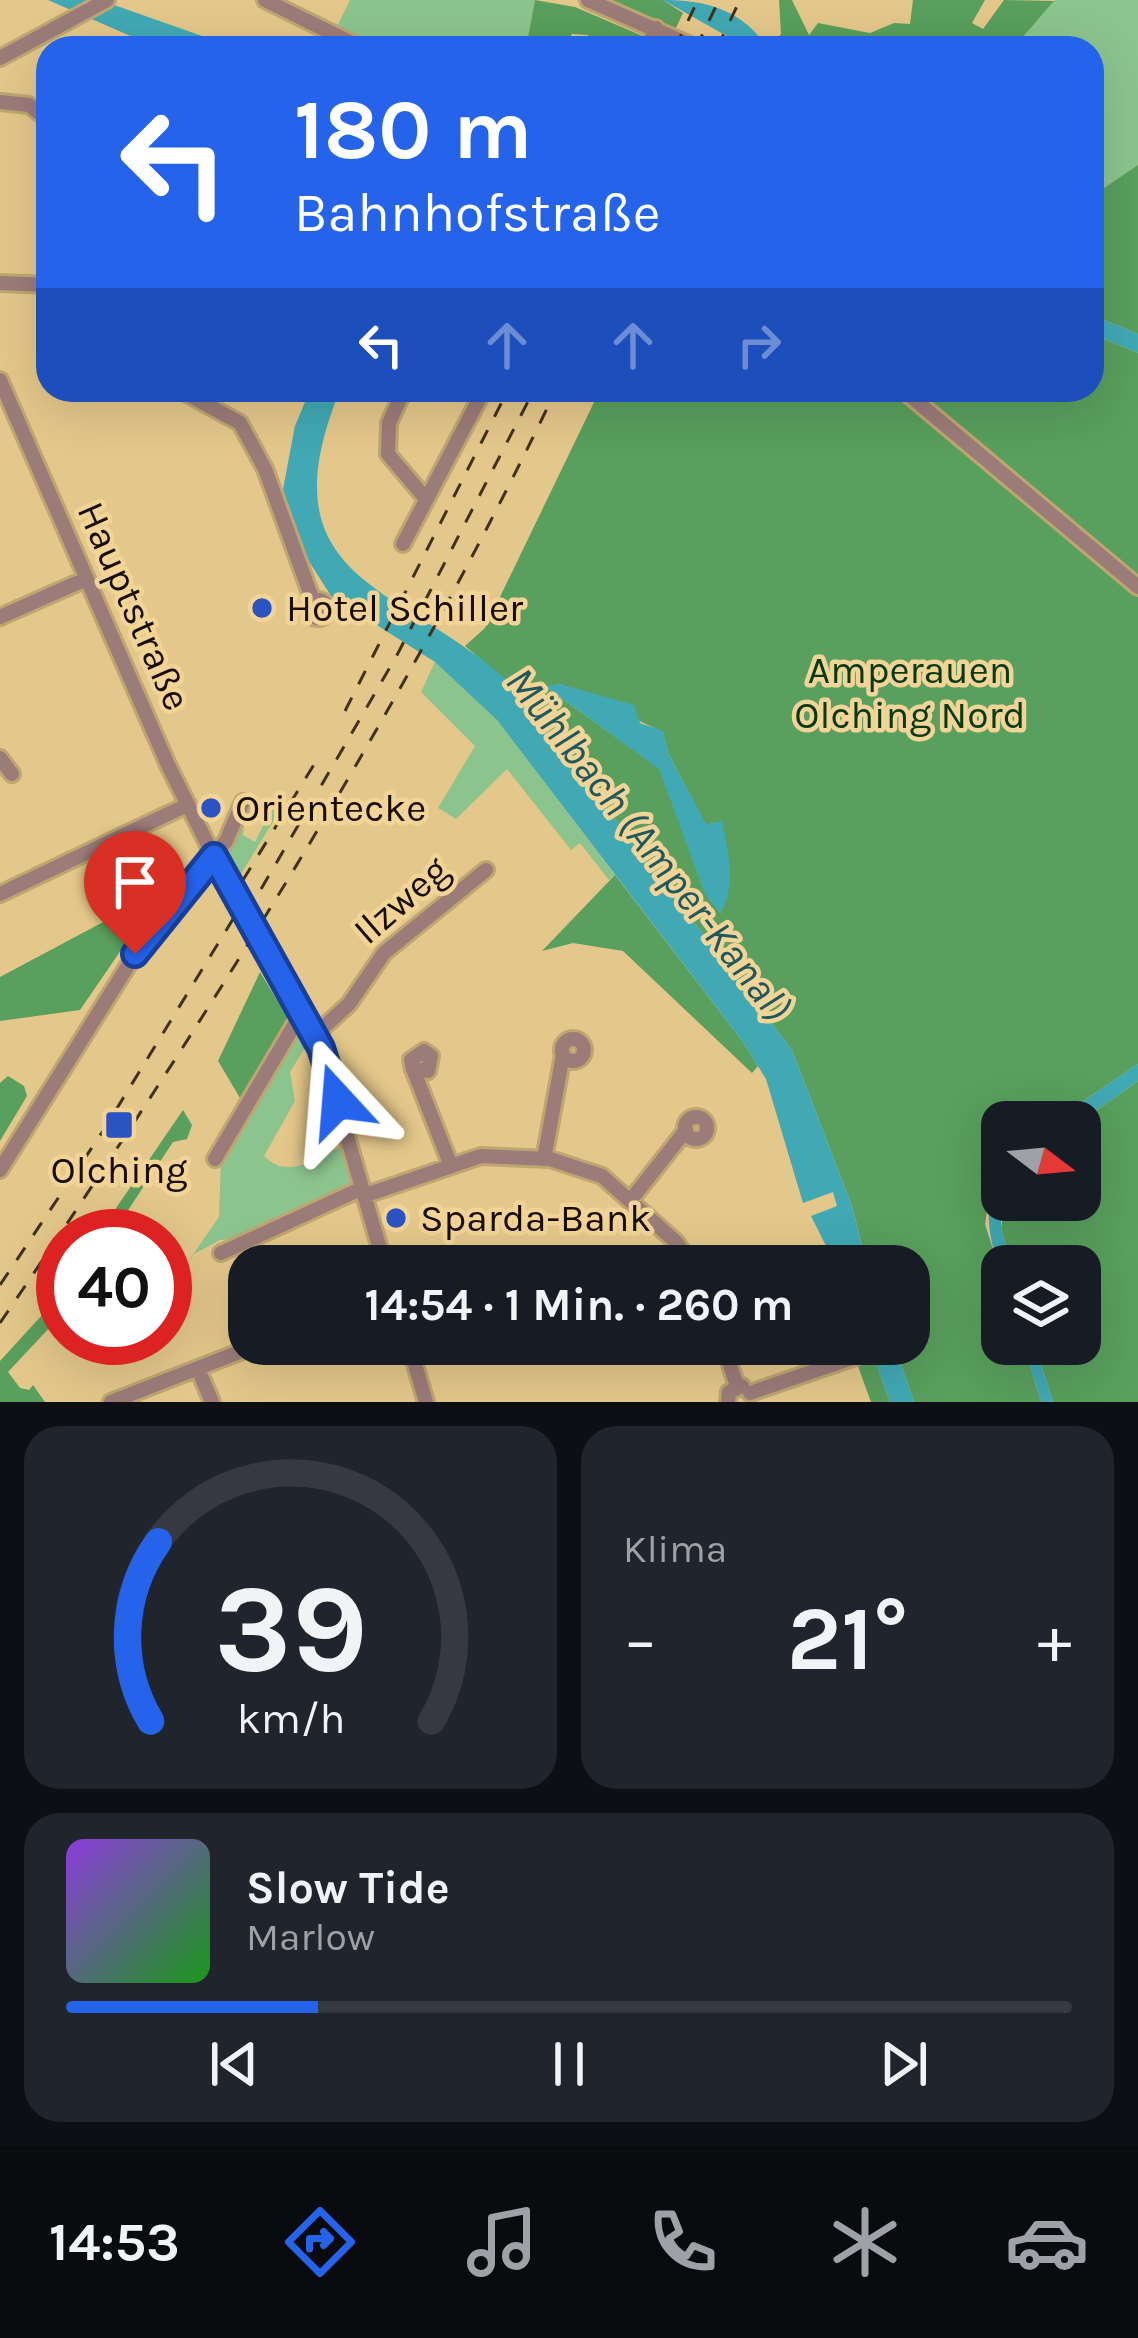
<!DOCTYPE html>
<html lang="de">
<head>
<meta charset="utf-8">
<style>
  body { margin:0; font-family:Karla,sans-serif; background:#20242c; color:#f1f3f6; height:100vh; display:flex; flex-direction:column; font-size:45px; white-space:nowrap }
  * { box-sizing:border-box; margin:0 }
  p { font-size:39px; color:#9ea1a6 }
  .icon { flex:none; width:66px; height:66px; fill:none; stroke:currentColor; stroke-width:2; stroke-linecap:round; stroke-linejoin:round }
  .map { position:relative; height:1402px; overflow:hidden }
  .panel { display:flex; flex-direction:column; gap:24px; padding:24px; background:#0d0f14; flex:1 }
  .panel>* { flex:none }
  .top-card { position:absolute; left:36px; top:36px; width:1068px; height:366px; border-radius:36px; box-shadow:0 12px 48px #0002; background:#2563eb; color:#fff; overflow:hidden }
  .needle { width:78px; rotate:106deg }
  .fabs { position:absolute; left:981px; top:1101px; display:grid; gap:24px }
  .fabs a { display:grid; place-items:center; width:120px; height:120px; border-radius:24px; background:#171b24; box-shadow:0 12px 48px #0002; font-size:60px }
  .speed { position:absolute; left:36px; top:1209px; display:flex; gap:24px; font-size:60px; font-weight:700; text-align:center }
  .speed>* { display:grid; place-content:center; width:156px; height:156px; border-radius:50%; background:#171b24; box-shadow:0 12px 48px #0002; line-height:1 }
  .speed .limit { border:18px solid #d22; background:#fff; color:#111 }
  .pin { position:absolute; display:grid; place-items:center; width:102px; height:102px; color:#fff; margin:-123px -51px; border-radius:50% 50% 50% 0; rotate:-45deg; box-shadow:0 0 12px #0007 }
  .pin .icon { rotate:45deg }
  .me { position:absolute; width:132px; margin:-66px; rotate:341deg; stroke-linejoin:round; filter:drop-shadow(0 0 9px #0008) }
  .turn { display:flex; align-items:center; gap:42px; height:252px; padding:0 60px; font-size:54px }
  .turn .icon { width:156px; height:156px; stroke-width:2.5 }
  .turn b { display:block; font-size:84px; line-height:102px }
  .lanes { display:flex; align-items:center; height:114px; padding:0 60px; background:#0003; justify-content:center; gap:60px; direction:ltr }
  .lanes .off { opacity:.35 }
  .big { font-size:90px; font-weight:700; line-height:1.1 }
  .panel .card { flex:1; display:flex; flex-direction:column; justify-content:center; gap:18px; min-width:0; padding:0 42px; border-radius:36px; background:#20242c }
  .panel .dial { align-items:center; gap:0 }
  .dial svg { height:312px; overflow:visible; fill:none; stroke:#363941; stroke-width:7; stroke-linecap:round; text-anchor:middle }
  .dial text { fill:#f1f3f6; stroke:none }
  .song { display:flex; align-items:center; gap:36px }
  .cover { width:144px; height:144px; border-radius:18px; background:linear-gradient(135deg,hsl(270 70% 55%),hsl(120 70% 35%)) }
  .played { height:12px; border-radius:6px; background:linear-gradient(90deg,#2563eb 25%,#363941 25%) }
  .keys { display:flex; justify-content:space-around; direction:ltr }
  .heat { display:flex; justify-content:space-between; align-items:center; font-size:66px; direction:ltr }
  .panel .tiles { flex:1; display:grid; gap:24px; grid-template-columns:1fr 1fr }
  .card:last-child { grid-column:span 2 }
  .trip { position:absolute; left:228px; top:1245px; width:702px; height:120px; border-radius:36px; background:#171b24; box-shadow:0 12px 48px #0002; font-weight:700; line-height:120px; text-align:center }
  .dock { display:flex; height:192px; justify-content:space-around; align-items:center; background:#090b0e; color:#9ea1a6 }
  .dock .icon { width:84px; height:84px }
  .dock .on { color:#2563eb }
  .dock b { font-size:54px; color:#f1f3f6 }
  .map>svg:first-child { display:block }
  .green { fill:#8cc48e }
  .forest { fill:#599f5d; fill-rule:evenodd }
  .water { fill:#41a9b4 }
  .lines { fill:none; stroke-linecap:round; stroke-linejoin:round }
  .minor-casing { stroke:#bfa671; stroke-width:20 }
  .minor { stroke:#9b7c79; stroke-width:14 }
  .rail { stroke:#40331c; stroke-width:3; stroke-dasharray:15 15; stroke-linecap:butt }
  .route-casing { stroke:#184099; stroke-width:30 }
  .route { stroke:#2563eb; stroke-width:21 }
  .poi-dot { fill:#2c53c2; stroke:#f2d497; stroke-width:4.5 }
  .labels { text-anchor:middle; dominant-baseline:central; stroke-width:9; stroke-linejoin:round; paint-order:stroke }
  .street-label { font-size:39px; fill:#170d00; stroke:#f2d497 }
  .poi-label { font-size:39px; fill:#170d00; stroke:#f2d497; text-anchor:start }
  .park-label { font-size:39px; fill:#063b0f; stroke:#f2d497 }
  .water-label { font-size:42px; font-style:italic; fill:#1f585f; stroke:#f2d497 }
</style>
</head>
<body>
<div class="map">
<svg width="1138" height="1402" viewBox="0 0 1138 1402">
  <rect width="100%" height="100%" fill="#e4c78a"/>
  <path class="green" d="M 350,0 L 535,0 L 526,48 L 366,48 L 335,31 Z
    M 1055,0 L 1138,0 L 1138,165 L 1092,196 L 1092,48 L 1021,48 L 1019,40 Z
    M 435,662 L 497,720 L 615,875 L 609,880 L 580,843 L 571,850 L 507,769 L 456,819 L 438,808 L 475,746 L 421,692 Z
    M 275,802 L 283,805 L 238,879 L 227,852 L 246,805 L 243,835 L 255,842 Z
    M 297,1033 L 306,1046 L 290,1072 L 295,1101 L 264,1156 C 287,1180 316,1159 340,1147 L 351,1185 L 246,1238 L 220,1240 L 194,1254 L 165,1295 L 219,1217 L 221,1159 Z"/>
  <path class="forest" d="M 535,0 L 575,7 L 645,37 L 640,48 L 588,48 L 588,35 L 572,34 L 563,48 L 526,48 Z
    M 606,0 L 663,0 L 683,13 L 675,30 Z
    M 779,0 L 792,0 L 809,35 L 818,23 L 870,33 L 894,23 L 910,24 L 913,0 L 985,0 L 972,23 L 983,29 L 1004,0 L 1054,1 L 1020,40 L 1021,48 L 768,48 L 781,34 Z
    M 1138,165 L 1138,334 L 1092,315 L 1092,196 Z
    M 1092,334 L 1138,353 L 1138,1064 L 1052,1122 L 1002,1122 L 1002,1164 L 991,1187 L 985,1224 L 1002,1278 L 1002,1344 L 1023,1344 L 1041,1402 L 914,1402 L 894,1344 L 909,1344 L 909,1266 L 867,1266 L 852,1206 L 792,1050 L 514,687 L 465,646 L 485,628 L 600,390 L 1092,390 ZM 560,684 L 663,732 L 668,753 L 706,825 L 721,822 L 721,912 L 705,893 L 660,769 L 546,687 Z
    M 615,875 L 743,1042 L 758,1066 L 752,1073 L 623,951 L 573,943 L 542,951 Z
    M 138,916 L 141,921 L 80,1010 L 0,1021 L 0,977 L 107,920 Z
    M 260,972 L 288,1018 L 240,1098 L 218,1061 Z
    M 8,1076 L 24,1086 L 27,1096 L 0,1141 L 0,1083 Z
    M 1138,1081 L 1138,1402 L 1053,1402 L 1035,1344 L 1080,1344 L 1080,1266 L 1012,1266 L 1001,1229 L 1005,1200 L 1080,1200 L 1080,1122 Z
    M 183,1110 L 192,1125 L 187,1139 L 173,1142 L 111,1236 L 97,1236 Z
    M 43,1314 L 51,1326 L 8,1372 L 20,1388 L 29,1390 L 33,1385 L 45,1402 L 0,1402 L 0,1361 Z
    M 860,1344 L 869,1344 L 890,1402 L 871,1402 L 855,1358 L 864,1354 Z"/>
  <path class="water" d="M 48,0 L 100,0 L 236,48 L 158,48 Z
    M 663,0 C 707,0 742,10 768,48 L 748,48 Z
    M 1092,315 L 1138,334 L 1138,353 L 1092,334 Z
    M 310,390 L 340,390 C 260,587 406,583 514,687 L 792,1050 L 852,1206 L 867,1266 L 836,1266 L 811,1216 L 837,1206 L 833,1192 L 803,1203 L 766,1079 L 743,1042 L 497,720 L 435,662 L 331,596 L 298,544 L 283,489 L 295,426 Z
    M 560,684 L 634,705 L 640,723 L 663,731 L 668,753 L 706,824 L 722,821 C 728,849 737,888 720,913 L 705,894 L 659,769 L 545,686 Z
    M 1138,1064 L 1138,1081 L 1080,1122 L 1052,1122 Z
    M 1002,1164 L 1001,1229 L 1012,1266 L 1002,1266 L 1002,1278 C 988,1235 981,1207 1002,1164 Z
    M 869,1344 L 894,1344 L 914,1402 L 890,1402 Z
    M 1023,1344 L 1035,1344 L 1053,1402 L 1041,1402 Z"/>
  <g class="lines">
    <g class="minor-casing">
      <path id="minor" d="M 265,0 L 362,48
        M 588,0 L 697,48
        M 647,48 L 656,28
        M 0,58 L 107,0
        M 0,102 L 29,105 L 48,120
        M 0,283 L 48,285
        M 0,380 L 168,765 L 246,921 L 321,1048 L 385,1266
        M 180,390 L 240,423 L 265,469 L 313,601
        M 404,390 L 389,423 L 388,454 L 426,499
        M 903,390 L 1138,587
        M 403,544 L 484,390
        M309 609a9 9 0 1 1 18 0a9 9 0 1 1-18 0Z
        M 0,617 L 86,579
        M 0,758 L 12,774
        M 0,894 L 187,805
        M 315,1035 L 349,1004 L 384,953 L 486,870
        M562 1050a11 11 0 1 1 22 0a11 11 0 1 1-22 0Z
        M 413,1069 L 428,1071 L 431,1056 L 424,1051 L 411,1060 L 413,1069 L 451,1166
        M685 1128a11 11 0 1 1 22 0a11 11 0 1 1-22 0Z
        M 215,1159 L 302,1012
        M 544,1159 L 563,1055
        M 0,1170 L 151,929 L 226,841 L 243,802
        M 366,1195 L 481,1156 L 550,1159 L 602,1176 L 676,1242 L 692,1266
        M 630,1201 L 686,1130
        M 221,1253 L 356,1191
        M 409,1344 L 426,1402
        M 723,1344 L 737,1386
        M 198,1369 L 212,1402
        M 750,1393 L 864,1354
        M 111,1402 L 260,1344
        M 728,1402 L 729,1392 L 742,1386"/>
    </g>
    <use href="#minor" class="minor"/>
    <path class="rail" d="M 675,48 L 698,0
      M 696,48 L 719,0
      M 717,48 L 740,0
      M 345,711 L 508,390
      M 227,906 L 318,758
      M 246,915 L 396,657 L 534,390
      M 0,1285 L 103,1131 L 249,893
      M 0,1323 C 204,1023 399,717 556,390"/>
  </g>
  <g class="lines">
    <g class="route-casing">
      <path id="route" d="M 135,954 L 214,856 L 321,1048 L 338,1101"/>
    </g>
    <use href="#route" class="route"/>
  </g>
  <g class="poi-dot">
    <circle cx="262" cy="608" r="12"/>
    <circle cx="211" cy="808" r="12"/>
    <rect x="104" y="1110" width="30" height="30" rx="6"/>
    <circle cx="396" cy="1218" r="12"/>
  </g>
  <g class="labels">
    <g class="street-label">
      <text transform="translate(134 606) rotate(66)">Hauptstraße</text>
      <text transform="translate(401 900) rotate(-41)">Ilzweg</text>
    </g>
    <g class="poi-label">
      <text x="286" y="608">Hotel Schiller</text>
      <text x="235" y="808">Orientecke</text>
      <text x="119" y="1170" text-anchor="middle">Olching</text>
      <text x="420" y="1218">Sparda-Bank</text>
    </g>
    <g class="park-label">
      <text x="910" y="670">Amperauen<tspan x="910" dy="45">Olching Nord</tspan></text>
    </g>
    <g class="water-label">
      <text transform="translate(649 844) rotate(52)">Mühlbach (Amper-Kanal)</text>
    </g>
  </g>
</svg>
<div class="fabs">
<a><svg class="needle" viewBox="-14 -14 28 28"><path d="M0-13l5 13h-10z" fill="#e53935"/><path d="M0 13l5-13h-10z" fill="#9ea1a6"/></svg></a>
<a><svg class="icon" aria-label="layers" viewBox="0 0 24 24"><path d="M12 4l9 5-9 5-9-5zM3 14l9 5 9-5"/></svg></a>
</div>
<div class="speed"><div class="limit">40</div></div>
<div class="pin" style="left:135px;top:954px;background:#d93025"><svg class="icon" aria-label="arrive" viewBox="0 0 24 24"><path d="M6 21V4h12l-3 4 3 4H6"/></svg></div>
<svg class="me" style="left:338px;top:1101px" viewBox="-20 -20 40 40"><path d="M0-17L14 15 0 8-14 15z" fill="#2563eb" stroke="#fff" stroke-width="4"/></svg>
<div class="trip">14:54 · 1 Min. · 260 m</div>
<div class="top-card">
<div class="turn"><svg class="icon" aria-label="left" viewBox="0 0 24 24"><path d="M17 20v-9H6M10 6l-5 5 5 5"/></svg><div><b>180 m</b>Bahnhofstraße</div></div>
<div class="lanes"><svg class="icon" aria-label="left" viewBox="0 0 24 24"><path d="M17 20v-9H6M10 6l-5 5 5 5"/></svg><svg class="icon off" aria-label="ahead" viewBox="0 0 24 24"><path d="M12 20V5M6 11l6-6 6 6"/></svg><svg class="icon off" aria-label="ahead" viewBox="0 0 24 24"><path d="M12 20V5M6 11l6-6 6 6"/></svg><svg class="icon off" aria-label="right" viewBox="0 0 24 24"><path d="M7 20v-9h11M14 6l5 5-5 5"/></svg></div>
</div>
</div>
<section class="panel">
<div class="tiles">
<div class="card dial"><svg viewBox="0 0 100 80">
<path d="M14 69A42 42 0 1 1 86 69"/>
<path d="M14 69A42 42 0 0 1 16 23" stroke="#2563eb"/>
<text x="50" y="56" font-size="32" font-weight="700">39</text>
<text x="50" y="72" font-size="11">km/h</text>
</svg></div>
<div class="card"><p>Klima</p>
<div class="heat"><a>−</a><b class="big">21°</b><a>+</a></div>
</div>
<div class="card">
<div class="song"><i class="cover"></i><div><b>Slow Tide</b><p>Marlow</p></div></div>
<div class="played"></div>
<div class="keys"><svg class="icon" aria-label="previous" viewBox="0 0 24 24"><path d="M18 5L8 12l10 7zM5 5v14"/></svg><svg class="icon" aria-label="pause" viewBox="0 0 24 24"><path d="M8 5v14M16 5v14"/></svg><svg class="icon" aria-label="next" viewBox="0 0 24 24"><path d="M6 5l10 7-10 7zM19 5v14"/></svg></div>
</div>
</div>
</section>
<nav class="dock">
<b>14:53</b>
<svg class="icon on" aria-label="directions" viewBox="0 0 24 24"><path d="M12 3l9 9-9 9-9-9zM9 14v-3h6M13 9l2 2-2 2"/></svg>
<svg class="icon" aria-label="music" viewBox="0 0 24 24"><path d="M9 18V5l10-2v13"/><circle cx="6" cy="18" r="3"/><circle cx="16" cy="16" r="3"/></svg>
<svg class="icon" aria-label="phone" viewBox="0 0 24 24"><path d="M5 4h4l2 5-3 2q2 4 5 5l2-3 5 2v4C11 20 4 13 5 4z"/></svg>
<svg class="icon" aria-label="climate" viewBox="0 0 24 24"><path d="M12 3v18M4 7l16 10M4 17L20 7"/></svg>
<svg class="icon" aria-label="car" viewBox="0 0 24 24"><path d="M5 17H2v-5l4-1 3-4h7l3 4 3 1v5h-3M9 17h6M6 11h13"/><circle cx="7" cy="17" r="2"/><circle cx="17" cy="17" r="2"/></svg>
</nav>
</body>
</html>
